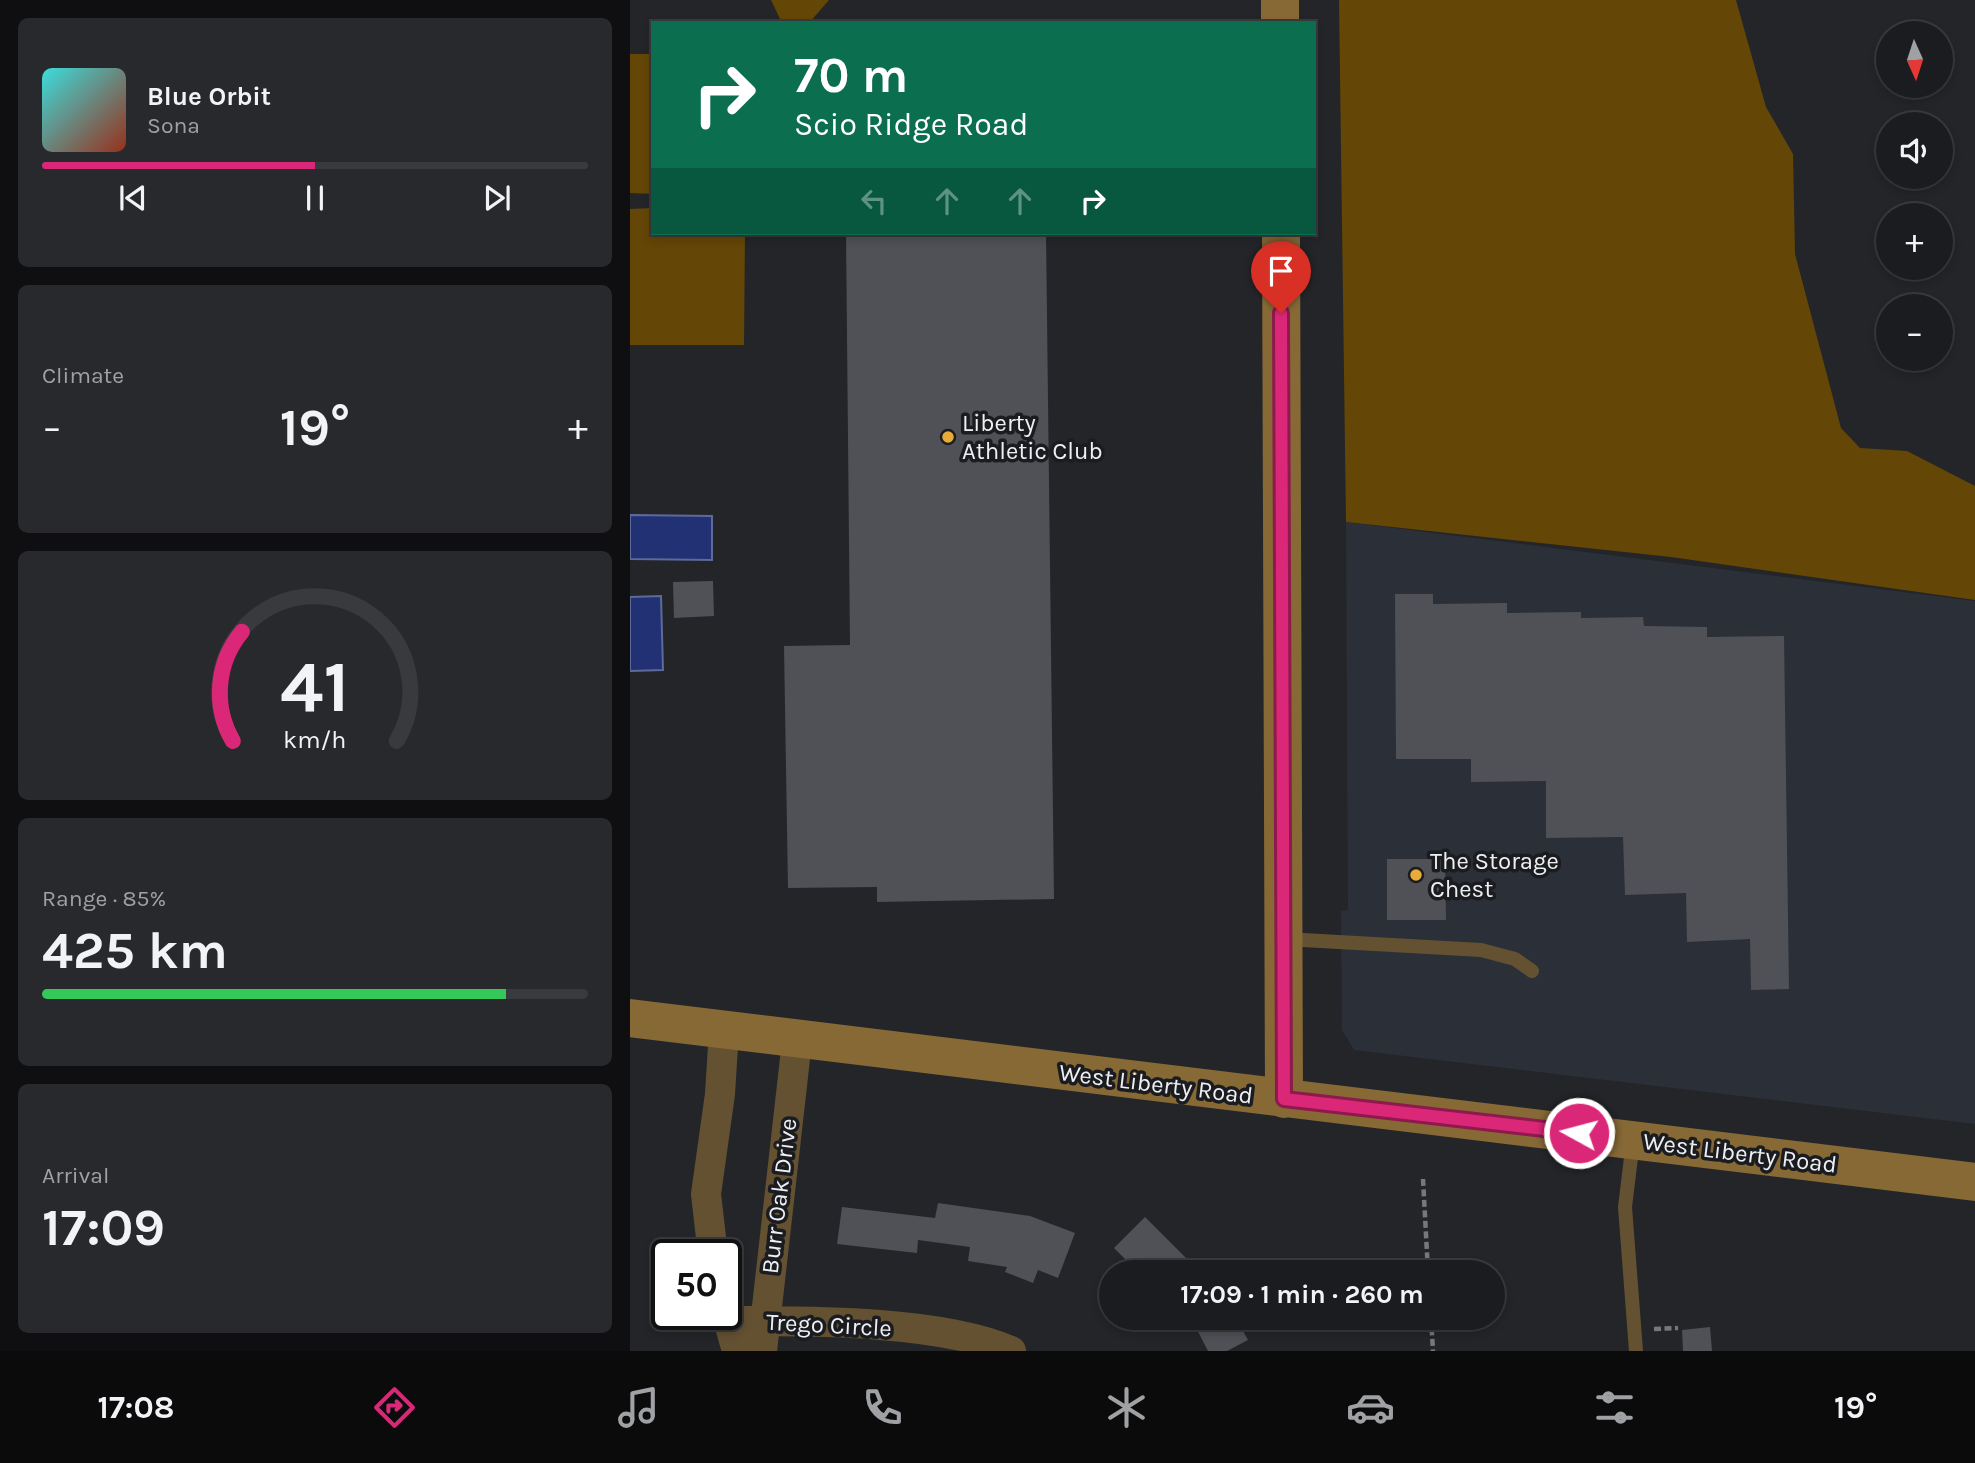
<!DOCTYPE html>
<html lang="en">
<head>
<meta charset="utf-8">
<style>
  body { margin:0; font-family:Karla,sans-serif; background:#28292c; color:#f1f3f6; height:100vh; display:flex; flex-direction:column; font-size:26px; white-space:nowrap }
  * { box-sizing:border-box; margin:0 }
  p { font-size:23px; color:#a0a1a4 }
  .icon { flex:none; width:38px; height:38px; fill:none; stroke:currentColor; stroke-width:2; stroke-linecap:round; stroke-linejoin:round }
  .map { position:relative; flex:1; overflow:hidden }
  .drawer { display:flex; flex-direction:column; gap:18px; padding:18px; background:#0f0f11; width:630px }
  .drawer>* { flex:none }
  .guide { position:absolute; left:21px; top:21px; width:665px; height:214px; border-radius:0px; box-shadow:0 4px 10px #0003,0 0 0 2px #393a3d; background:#0b6e4f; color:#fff; overflow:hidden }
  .needle { width:46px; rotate:177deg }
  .buttons { position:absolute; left:1246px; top:21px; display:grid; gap:14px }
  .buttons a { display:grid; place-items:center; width:77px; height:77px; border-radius:50%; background:#1b1c1f; box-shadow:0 4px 10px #0003,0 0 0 2px #393a3d; font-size:35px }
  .speed { position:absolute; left:21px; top:1239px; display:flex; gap:14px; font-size:35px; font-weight:700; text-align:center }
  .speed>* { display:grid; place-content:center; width:91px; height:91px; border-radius:50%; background:#1b1c1f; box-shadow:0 4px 10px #0003,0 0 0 2px #393a3d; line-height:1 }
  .speed .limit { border:4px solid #111; border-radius:10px; background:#fff; color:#111 }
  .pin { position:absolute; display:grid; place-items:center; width:60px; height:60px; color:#fff; margin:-72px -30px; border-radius:50% 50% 50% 0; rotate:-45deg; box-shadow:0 0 7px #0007 }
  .pin .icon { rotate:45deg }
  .me { position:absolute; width:77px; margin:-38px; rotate:277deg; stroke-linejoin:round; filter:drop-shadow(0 0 5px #0008) }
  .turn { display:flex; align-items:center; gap:24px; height:147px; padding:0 28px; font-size:32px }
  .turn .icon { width:91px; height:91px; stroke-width:2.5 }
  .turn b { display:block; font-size:49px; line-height:60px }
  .lanes { display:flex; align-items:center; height:66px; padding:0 28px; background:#0003; justify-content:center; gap:35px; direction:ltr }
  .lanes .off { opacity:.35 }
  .big { font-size:52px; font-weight:700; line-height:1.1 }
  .drawer .card { flex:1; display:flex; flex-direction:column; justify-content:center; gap:10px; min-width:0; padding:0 24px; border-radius:10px; background:#28292c }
  .drawer .dial { align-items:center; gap:0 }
  .dial svg { height:182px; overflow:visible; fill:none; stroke:#393a3d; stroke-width:7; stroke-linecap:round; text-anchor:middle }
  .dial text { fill:#f1f3f6; stroke:none }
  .song { display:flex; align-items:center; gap:21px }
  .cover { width:84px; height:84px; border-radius:10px; background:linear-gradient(135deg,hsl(180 70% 55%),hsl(10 70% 35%)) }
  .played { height:7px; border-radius:4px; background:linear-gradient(90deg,#db2777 50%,#393a3d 50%) }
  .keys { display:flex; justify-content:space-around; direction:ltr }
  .heat { display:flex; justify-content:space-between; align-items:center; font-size:38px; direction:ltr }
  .charge { height:10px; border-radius:5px; background:linear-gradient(90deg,#34c759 85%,#393a3d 0) }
  .trip { position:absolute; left:469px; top:1260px; width:406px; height:70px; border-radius:35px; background:#1b1c1f; box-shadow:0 4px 10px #0003,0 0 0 2px #393a3d; font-weight:700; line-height:70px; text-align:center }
  .menu { display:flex; height:112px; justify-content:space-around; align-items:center; background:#0b0b0c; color:#a0a1a4 }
  .menu .icon { width:49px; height:49px }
  .menu .current { color:#db2777 }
  .menu b { font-size:32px; color:#f1f3f6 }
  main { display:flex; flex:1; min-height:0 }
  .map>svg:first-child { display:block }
  .built { fill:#2b2f38 }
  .green { fill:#644606 }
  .water { fill:#213174; stroke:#5e6a9a; stroke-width:2 }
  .building { fill:#4f5156 }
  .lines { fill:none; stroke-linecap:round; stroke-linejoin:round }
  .path { stroke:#77787b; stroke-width:4.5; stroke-dasharray:7 3.5; stroke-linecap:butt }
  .lane { stroke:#645132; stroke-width:14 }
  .street { stroke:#645132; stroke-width:30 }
  .secondary { stroke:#876936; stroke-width:38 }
  .route-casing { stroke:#8e194d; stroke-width:18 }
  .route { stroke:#db2777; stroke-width:12 }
  .poi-dot { fill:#e8ab37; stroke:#1a1c20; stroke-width:2.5 }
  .labels { text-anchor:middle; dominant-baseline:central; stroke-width:7; stroke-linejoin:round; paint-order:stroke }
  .poi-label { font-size:24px; fill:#eeeff2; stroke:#1a1c20; text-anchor:start }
  .street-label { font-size:24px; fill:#eeeff2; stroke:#1a1c20 }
</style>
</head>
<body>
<main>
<section class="drawer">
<div class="card">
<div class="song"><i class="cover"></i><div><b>Blue Orbit</b><p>Sona</p></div></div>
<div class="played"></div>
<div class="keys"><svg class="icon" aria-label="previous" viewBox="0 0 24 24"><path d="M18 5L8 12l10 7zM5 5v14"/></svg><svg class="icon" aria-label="pause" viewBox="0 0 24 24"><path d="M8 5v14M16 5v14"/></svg><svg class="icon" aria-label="next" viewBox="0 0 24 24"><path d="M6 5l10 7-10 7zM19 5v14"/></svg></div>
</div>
<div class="card"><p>Climate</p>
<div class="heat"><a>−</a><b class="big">19°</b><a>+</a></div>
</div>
<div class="card dial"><svg viewBox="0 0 100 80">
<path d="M14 69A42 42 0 1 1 86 69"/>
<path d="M14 69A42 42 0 0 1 18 21" stroke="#db2777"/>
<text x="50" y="56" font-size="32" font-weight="700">41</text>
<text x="50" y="72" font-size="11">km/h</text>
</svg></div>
<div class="card"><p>Range · 85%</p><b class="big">425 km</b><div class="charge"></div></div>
<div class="card"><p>Arrival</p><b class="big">17:09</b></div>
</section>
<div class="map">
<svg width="1345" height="1351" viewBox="0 0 1345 1351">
  <rect width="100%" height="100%" fill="#242529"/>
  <path class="built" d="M 716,522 L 1345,601 L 1345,1124 L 724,1050 L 712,1030 L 711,911 L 718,910 Z"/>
  <path class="green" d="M 141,0 L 199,0 L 179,23 L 151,21 Z
    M 709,0 L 1106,0 L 1136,107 L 1163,154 L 1165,254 L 1211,428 L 1230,448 L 1277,451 L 1345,486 L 1345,600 L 1041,557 L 716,522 Z
    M 23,54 L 23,194 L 0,193 L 0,54 Z
    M 23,208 L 23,233 L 115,233 L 114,345 L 0,345 L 0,209 Z"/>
  <path class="water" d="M 0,515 L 82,516 L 82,560 L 0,559 Z
    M 31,596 L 33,670 L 0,671 L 0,597 Z"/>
  <path class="building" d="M 216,233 L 416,233 L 424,899 L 247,902 L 247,887 L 158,888 L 154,646 L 220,645 Z
    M 83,581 L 84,616 L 44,618 L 43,582 Z
    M 765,594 L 803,594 L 803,604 L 877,603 L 877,613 L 951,612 L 951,618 L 1013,617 L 1014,626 L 1077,627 L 1077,637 L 1154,636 L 1159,989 L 1121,990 L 1120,939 L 1057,942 L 1056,893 L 995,895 L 993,837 L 916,838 L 916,781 L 841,782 L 841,759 L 766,759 Z
    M 757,859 L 815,859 L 816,920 L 757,920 Z
    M 308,1203 L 400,1216 L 445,1233 L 428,1278 L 408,1270 L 403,1283 L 375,1272 L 377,1267 L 338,1261 L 340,1247 L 288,1240 L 287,1253 L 207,1244 L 212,1207 L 305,1218 Z
    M 515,1217 L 570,1272 L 508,1272 L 484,1248 Z
    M 561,1318 L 606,1318 L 618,1340 L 597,1351 L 578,1351 Z
    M 1080,1327 L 1082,1351 L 1053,1351 L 1052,1330 Z"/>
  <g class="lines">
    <path class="path" d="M 793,1179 L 798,1272
      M 801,1318 L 803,1351
      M 1024,1329 L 1048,1328"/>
    <path class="lane" d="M 655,939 L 851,950 L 885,959 L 902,971
      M 1003,1141 L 995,1207 L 1006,1351"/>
    <path class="street" d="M 83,1255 L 76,1194 L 90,1094 L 94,1030
      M 96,1312 L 107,1351
      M 99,1321 C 178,1321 309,1320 381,1351
      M 132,1351 L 167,1041"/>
    <path class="secondary" d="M 650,0 L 650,23
      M 651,233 L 654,1099
      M 0,1018 L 1345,1182"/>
  </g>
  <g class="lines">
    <g class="route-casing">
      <path id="route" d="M 651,313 L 654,1099 L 949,1133"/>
    </g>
    <use href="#route" class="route"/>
  </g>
  <g class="poi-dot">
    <circle cx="318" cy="437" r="7"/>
    <circle cx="786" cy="875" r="7"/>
  </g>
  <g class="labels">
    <g class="poi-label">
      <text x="332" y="423">Liberty<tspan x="332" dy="28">Athletic Club</tspan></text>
      <text x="800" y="861">The Storage<tspan x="800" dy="28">Chest</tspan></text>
    </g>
    <g class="street-label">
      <text transform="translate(526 1084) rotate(7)">West Liberty Road</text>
      <text transform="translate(1110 1153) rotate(7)">West Liberty Road</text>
      <text transform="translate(149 1196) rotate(-83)">Burr Oak Drive</text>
      <text transform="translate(199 1325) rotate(3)">Trego Circle</text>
    </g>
  </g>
</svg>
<div class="buttons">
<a><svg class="needle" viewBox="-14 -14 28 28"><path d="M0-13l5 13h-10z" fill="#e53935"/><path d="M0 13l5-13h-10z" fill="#a0a1a4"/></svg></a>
<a><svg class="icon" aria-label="sound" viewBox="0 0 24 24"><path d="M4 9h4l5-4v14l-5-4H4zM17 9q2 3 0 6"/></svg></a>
<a>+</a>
<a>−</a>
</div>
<div class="speed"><div class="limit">50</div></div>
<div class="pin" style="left:651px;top:313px;background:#d93025"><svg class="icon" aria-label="arrive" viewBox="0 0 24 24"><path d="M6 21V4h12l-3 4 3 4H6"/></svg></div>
<svg class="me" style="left:949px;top:1133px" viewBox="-20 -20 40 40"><circle r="17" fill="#db2777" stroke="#fff" stroke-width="3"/><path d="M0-11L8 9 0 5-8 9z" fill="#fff"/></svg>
<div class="trip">17:09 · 1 min · 260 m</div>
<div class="guide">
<div class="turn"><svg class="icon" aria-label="right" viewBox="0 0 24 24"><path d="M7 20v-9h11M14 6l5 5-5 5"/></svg><div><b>70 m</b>Scio Ridge Road</div></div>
<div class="lanes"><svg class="icon off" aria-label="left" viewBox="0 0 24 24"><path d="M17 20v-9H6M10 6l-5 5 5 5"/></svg><svg class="icon off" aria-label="ahead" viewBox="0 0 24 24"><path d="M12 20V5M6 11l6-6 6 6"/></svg><svg class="icon off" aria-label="ahead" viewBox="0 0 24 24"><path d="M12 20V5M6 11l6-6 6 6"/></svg><svg class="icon" aria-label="right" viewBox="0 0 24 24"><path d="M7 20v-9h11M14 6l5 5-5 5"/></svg></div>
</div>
</div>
</main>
<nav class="menu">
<b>17:08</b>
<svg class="icon current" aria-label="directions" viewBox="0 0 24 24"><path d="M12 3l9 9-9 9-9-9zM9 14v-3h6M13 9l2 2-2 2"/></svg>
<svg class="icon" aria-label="music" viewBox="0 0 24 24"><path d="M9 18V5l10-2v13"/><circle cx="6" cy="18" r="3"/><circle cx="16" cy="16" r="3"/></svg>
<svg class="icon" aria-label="phone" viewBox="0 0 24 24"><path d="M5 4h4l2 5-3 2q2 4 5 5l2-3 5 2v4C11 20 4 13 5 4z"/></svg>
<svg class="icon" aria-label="climate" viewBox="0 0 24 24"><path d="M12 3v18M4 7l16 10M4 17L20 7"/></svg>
<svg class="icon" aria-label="car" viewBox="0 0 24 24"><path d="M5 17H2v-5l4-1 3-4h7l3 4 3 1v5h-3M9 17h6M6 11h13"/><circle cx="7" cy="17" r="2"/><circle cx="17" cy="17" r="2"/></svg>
<svg class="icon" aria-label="filters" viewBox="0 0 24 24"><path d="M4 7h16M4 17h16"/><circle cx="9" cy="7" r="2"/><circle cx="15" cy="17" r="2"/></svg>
<b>19°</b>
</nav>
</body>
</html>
